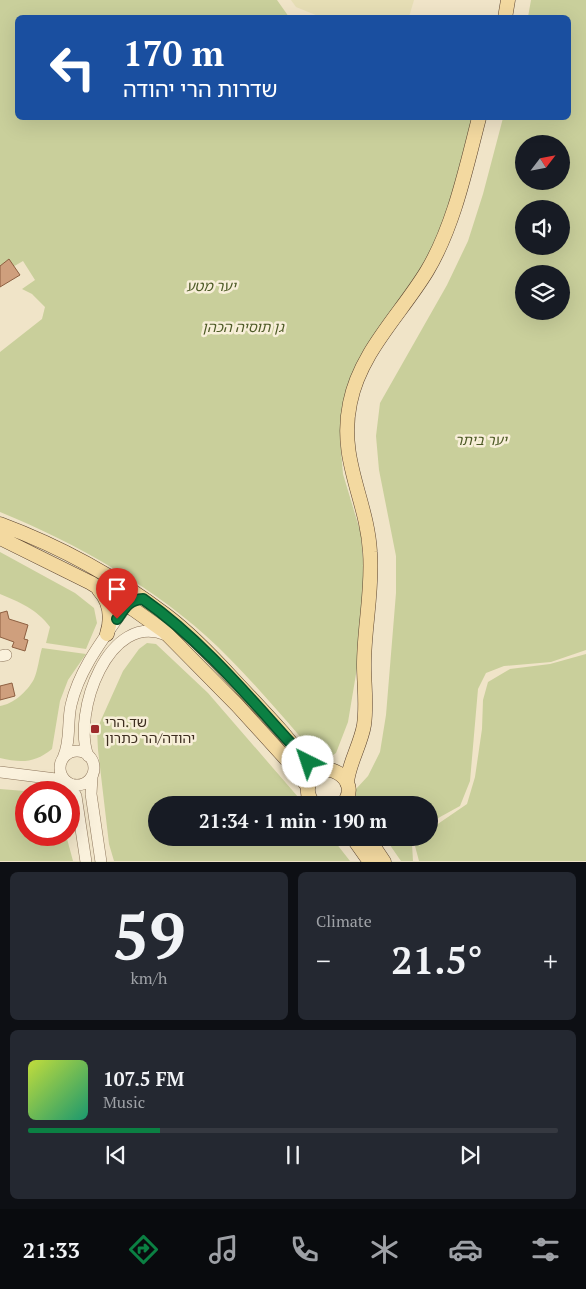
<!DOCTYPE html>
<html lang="en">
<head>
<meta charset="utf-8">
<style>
  body { margin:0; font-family:"PT Serif","Noto Sans Hebrew",serif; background:#242831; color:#f1f3f6; height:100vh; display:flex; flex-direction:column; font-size:19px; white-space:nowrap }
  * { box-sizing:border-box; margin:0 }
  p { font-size:16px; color:#9ea1a6 }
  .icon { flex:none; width:28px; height:28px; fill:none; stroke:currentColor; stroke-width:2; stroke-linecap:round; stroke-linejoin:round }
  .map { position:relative; height:862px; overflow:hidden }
  .sheet { display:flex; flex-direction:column; gap:10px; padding:10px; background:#0d0f14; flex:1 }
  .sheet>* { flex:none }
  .top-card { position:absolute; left:15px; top:15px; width:556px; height:105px; border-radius:8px; box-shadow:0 5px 20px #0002; background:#1a4fa0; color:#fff; overflow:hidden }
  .needle { width:32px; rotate:58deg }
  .tools { position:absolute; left:515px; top:135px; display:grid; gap:10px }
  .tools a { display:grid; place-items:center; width:55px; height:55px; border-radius:50%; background:#171b24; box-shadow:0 5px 20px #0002; font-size:25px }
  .speed { position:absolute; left:15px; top:781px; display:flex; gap:10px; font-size:25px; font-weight:700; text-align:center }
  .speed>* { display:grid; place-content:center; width:65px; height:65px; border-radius:50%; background:#171b24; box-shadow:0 5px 20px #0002; line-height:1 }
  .speed .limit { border:8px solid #d22; background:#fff; color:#111 }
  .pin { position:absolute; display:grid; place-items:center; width:42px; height:42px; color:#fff; margin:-51px -21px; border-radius:50% 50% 50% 0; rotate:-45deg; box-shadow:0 0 5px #0007 }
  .pin .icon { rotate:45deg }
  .me { position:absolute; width:55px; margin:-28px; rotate:319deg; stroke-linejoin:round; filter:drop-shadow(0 0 4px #0008) }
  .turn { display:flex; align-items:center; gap:18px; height:105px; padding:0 25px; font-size:22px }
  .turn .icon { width:65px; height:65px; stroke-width:2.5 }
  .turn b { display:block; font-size:35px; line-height:42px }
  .big { font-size:38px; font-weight:800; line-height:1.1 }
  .sheet .tile { flex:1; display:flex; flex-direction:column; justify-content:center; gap:8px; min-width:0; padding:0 18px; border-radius:8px; background:#242831 }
  .sheet .dial { align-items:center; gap:0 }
  .dial b { font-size:65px; line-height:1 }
  .song { display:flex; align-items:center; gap:15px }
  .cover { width:60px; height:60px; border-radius:8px; background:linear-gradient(135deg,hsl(70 70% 55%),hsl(160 70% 35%)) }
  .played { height:5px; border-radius:2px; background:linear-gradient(90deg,#0b8043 25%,#363941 25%) }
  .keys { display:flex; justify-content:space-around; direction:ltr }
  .heat { display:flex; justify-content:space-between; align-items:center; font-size:28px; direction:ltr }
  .sheet .tiles { flex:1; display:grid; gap:10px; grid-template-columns:1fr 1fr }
  .tile:last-child { grid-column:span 2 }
  .trip { position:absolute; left:148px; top:796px; width:290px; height:50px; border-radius:25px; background:#171b24; box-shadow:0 5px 20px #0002; font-weight:800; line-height:50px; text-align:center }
  .menu { display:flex; height:80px; justify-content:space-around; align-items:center; background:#090b0e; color:#9ea1a6 }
  .menu .icon { width:35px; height:35px }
  .menu .current { color:#0b8043 }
  .menu b { font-size:22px; color:#f1f3f6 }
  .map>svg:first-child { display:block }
  .farmland { fill:#e6deb5 }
  .green { fill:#c9cf9b; fill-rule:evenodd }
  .building { fill:#cf9f7d; stroke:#8d5f41 }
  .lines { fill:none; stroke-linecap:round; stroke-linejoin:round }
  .minor-casing { stroke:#8d765c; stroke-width:12 }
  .major-casing { stroke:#5b4430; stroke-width:15 }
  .minor { stroke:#faf1dc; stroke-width:11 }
  .major { stroke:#f3d9a0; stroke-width:14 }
  .route-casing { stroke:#07532c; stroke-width:12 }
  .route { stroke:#0b8043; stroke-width:9 }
  .poi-dot { fill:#9e2a2b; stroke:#f7eed8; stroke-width:2 }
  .labels { text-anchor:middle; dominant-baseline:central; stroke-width:5; stroke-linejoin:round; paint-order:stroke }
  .park-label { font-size:14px; font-style:italic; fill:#4d5a26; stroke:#f7eed8 }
  .poi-label { font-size:14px; fill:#3d2e20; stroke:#f7eed8; text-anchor:start }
</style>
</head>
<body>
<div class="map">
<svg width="586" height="862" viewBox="0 0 586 862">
  <rect width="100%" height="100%" fill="#f0e4c8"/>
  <path class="farmland" d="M 291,0 L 414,0 L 409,17 L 323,18 L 296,7 Z"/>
  <path class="green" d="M 0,0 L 277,0 L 289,17 L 18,18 L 18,118 L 474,118 L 447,218 L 422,273 L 379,329 L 343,420 L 340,439 L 343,474 L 361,534 L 365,587 L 358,662 L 348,722 L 336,753 L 322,762 C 288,723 255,683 218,647 C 158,589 76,543 0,512 L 0,352 L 42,319 L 45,307 L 32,294 L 22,289 L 35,280 L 23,261 L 1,274 L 0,273 Z
    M 531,0 L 586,0 L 586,650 L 551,662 L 504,666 L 486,673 L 478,689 L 470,781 L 460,806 L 440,817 L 429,825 L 429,805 L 359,805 L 356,802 L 356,789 L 368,776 L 380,752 L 386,715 L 396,593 L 396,556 L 379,470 L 376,436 L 380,403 L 447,285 L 468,241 L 483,194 L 503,118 L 569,118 L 569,18 L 528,17 ZM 524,144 L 561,144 L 561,181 L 524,181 ZM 524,209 L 561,209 L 561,246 L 524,246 ZM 524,274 L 561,274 L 561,311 L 524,311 Z
    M 0,552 L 75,593 L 94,608 L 97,623 L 86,649 L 46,643 L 50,627 C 37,609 19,602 0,594 Z
    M 147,643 L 156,644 L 208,693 L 305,805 L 156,805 L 156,838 L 332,838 L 350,861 L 114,861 L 109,844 L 98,750 L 97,729 L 123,671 L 139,649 Z
    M 42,648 L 86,654 L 68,680 L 60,701 L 52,749 C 35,763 21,763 0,758 L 0,706 C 13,704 27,692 34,679 C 38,670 39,658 42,648 Z
    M 586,654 L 586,861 L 419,861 L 415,846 L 421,838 L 429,838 L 429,830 L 467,804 L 475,777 L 482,729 L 483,700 L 488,682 L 510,669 L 550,664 Z
    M 0,789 L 37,792 L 26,792 L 26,835 L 66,835 L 73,861 L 0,861 Z
    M 385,838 L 417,838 L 412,844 L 413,861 L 401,861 Z"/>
  <path class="building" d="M 9,259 L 20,275 L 0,287 L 0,266 Z
    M 7,611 L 9,619 L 28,625 L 24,639 L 28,640 L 25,651 L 12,647 L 14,642 L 0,637 L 0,613 Z
    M 12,683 L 15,696 L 0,700 L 0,686 Z"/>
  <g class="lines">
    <g class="minor-casing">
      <path id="minor" d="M 0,656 L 6,655
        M60 768a17 17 0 1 1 34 0a17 17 0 1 1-34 0Z
        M 88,756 C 72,713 109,610 166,635
        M 63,758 C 71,741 67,723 71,705 C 80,667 105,637 127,605 L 133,601 L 143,599
        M 0,772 L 64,780
        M 92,777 L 91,794 L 101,862
        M 69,783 L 76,796 L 86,862"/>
    </g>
    <g class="major-casing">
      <path id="major" d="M 505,18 L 508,0
        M 0,524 C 59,546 116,577 166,615 C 191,634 213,657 234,680 C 251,698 267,715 283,733 C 294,746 305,762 319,772
        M 0,538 L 91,583 L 133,609 L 164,631 L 237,705 L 297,771 L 308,787
        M 99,590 C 111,603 112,618 107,634
        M 347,783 C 348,765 361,744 364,725 C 367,704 364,685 364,665 C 364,627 373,590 370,552 C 367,499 338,460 350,403 C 360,352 401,314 427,271 C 454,226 466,168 479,118
        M 315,805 C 309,799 306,792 309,784 C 319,753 366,779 342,805
        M 353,838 L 370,862
        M 368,838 L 384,862"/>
    </g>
    <use href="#minor" class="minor"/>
    <use href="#major" class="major"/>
  </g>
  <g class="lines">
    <g class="route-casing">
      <path id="route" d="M 117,619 C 124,609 129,599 143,599 C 207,644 255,705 308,762"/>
    </g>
    <use href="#route" class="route"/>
  </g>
  <rect class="poi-dot" x="90" y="724" width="10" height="10" rx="2.5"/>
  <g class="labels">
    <g class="park-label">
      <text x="211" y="285">יער מטע</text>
      <text x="243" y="326">גן תוסיה הכהן</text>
      <text x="481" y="439">יער ביתר</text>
    </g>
    <g class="poi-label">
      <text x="105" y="721">שד.הרי<tspan x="105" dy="16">יהודה/הר כתרון</tspan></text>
    </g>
  </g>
</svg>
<div class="tools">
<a><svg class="needle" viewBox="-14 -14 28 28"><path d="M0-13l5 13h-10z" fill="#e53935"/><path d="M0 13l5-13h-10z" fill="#9ea1a6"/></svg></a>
<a><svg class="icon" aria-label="sound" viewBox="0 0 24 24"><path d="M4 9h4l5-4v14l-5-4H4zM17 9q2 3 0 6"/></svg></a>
<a><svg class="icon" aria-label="layers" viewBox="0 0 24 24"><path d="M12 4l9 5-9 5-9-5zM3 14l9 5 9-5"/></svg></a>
</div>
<div class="speed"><div class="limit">60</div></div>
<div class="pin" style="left:117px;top:619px;background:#d93025"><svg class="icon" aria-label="arrive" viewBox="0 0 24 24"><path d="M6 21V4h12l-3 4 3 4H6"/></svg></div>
<svg class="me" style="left:308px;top:762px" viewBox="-20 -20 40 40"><circle r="19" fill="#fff"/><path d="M0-13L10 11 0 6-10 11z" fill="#0b8043"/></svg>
<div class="trip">21:34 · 1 min · 190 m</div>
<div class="top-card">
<div class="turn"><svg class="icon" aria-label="left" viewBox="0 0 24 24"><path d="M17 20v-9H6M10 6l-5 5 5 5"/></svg><div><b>170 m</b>שדרות הרי יהודה</div></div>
</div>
</div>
<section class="sheet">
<div class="tiles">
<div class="tile dial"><b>59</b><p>km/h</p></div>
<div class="tile"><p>Climate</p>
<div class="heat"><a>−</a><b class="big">21.5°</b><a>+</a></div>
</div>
<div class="tile">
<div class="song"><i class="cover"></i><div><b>107.5 FM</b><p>Music</p></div></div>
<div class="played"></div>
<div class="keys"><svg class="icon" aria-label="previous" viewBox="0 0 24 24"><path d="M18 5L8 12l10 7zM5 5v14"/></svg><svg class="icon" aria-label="pause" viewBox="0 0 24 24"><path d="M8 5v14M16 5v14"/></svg><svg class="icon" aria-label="next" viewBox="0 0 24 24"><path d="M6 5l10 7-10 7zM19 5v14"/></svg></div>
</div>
</div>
</section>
<nav class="menu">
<b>21:33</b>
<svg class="icon current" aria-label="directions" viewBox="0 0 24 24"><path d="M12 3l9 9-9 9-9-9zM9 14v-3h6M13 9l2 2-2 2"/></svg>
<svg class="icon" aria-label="music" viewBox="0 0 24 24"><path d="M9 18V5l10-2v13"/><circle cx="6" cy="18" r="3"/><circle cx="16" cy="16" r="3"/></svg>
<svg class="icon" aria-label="phone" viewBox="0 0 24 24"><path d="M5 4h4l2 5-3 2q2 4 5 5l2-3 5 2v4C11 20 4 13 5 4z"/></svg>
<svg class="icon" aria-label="climate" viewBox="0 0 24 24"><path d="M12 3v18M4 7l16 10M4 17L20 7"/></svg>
<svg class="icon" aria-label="car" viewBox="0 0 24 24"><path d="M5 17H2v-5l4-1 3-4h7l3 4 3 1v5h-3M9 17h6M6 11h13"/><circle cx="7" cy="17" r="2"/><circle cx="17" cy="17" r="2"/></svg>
<svg class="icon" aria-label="filters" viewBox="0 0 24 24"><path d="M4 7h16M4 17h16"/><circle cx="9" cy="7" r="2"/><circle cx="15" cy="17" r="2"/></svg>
</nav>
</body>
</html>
